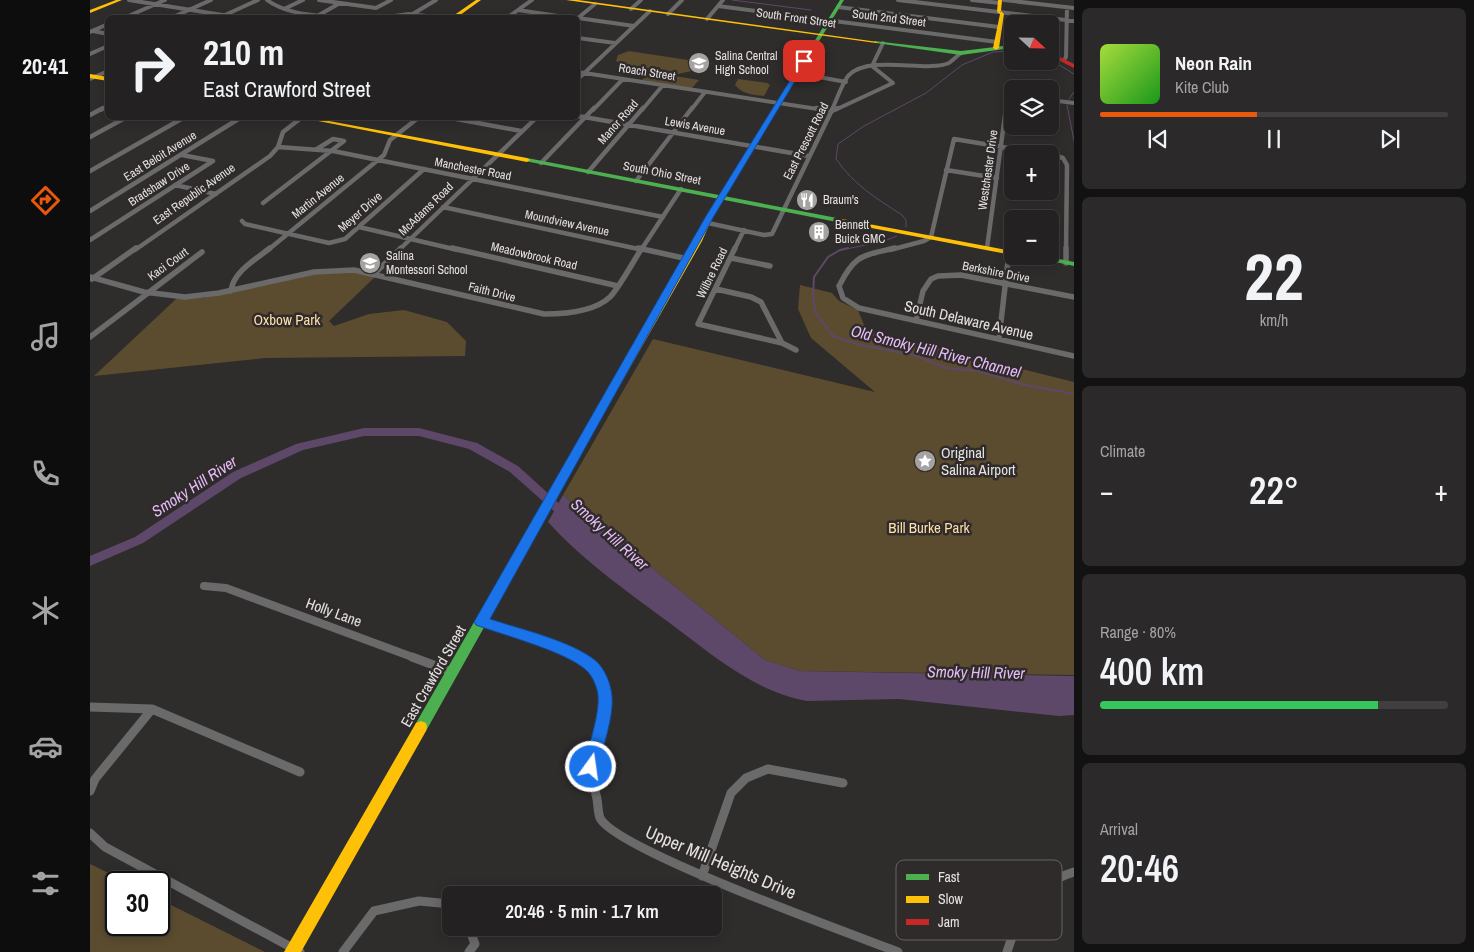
<!DOCTYPE html>
<html lang="en">
<head>
<meta charset="utf-8">
<style>
  body { margin:0; font-family:"Archivo Narrow",sans-serif; background:#2b292a; color:#f1f3f6; height:100vh; display:flex; flex-direction:column; font-size:19px; white-space:nowrap }
  * { box-sizing:border-box; margin:0 }
  p { font-size:16px; color:#a3a3a5 }
  .icon { flex:none; width:28px; height:28px; fill:none; stroke:currentColor; stroke-width:2; stroke-linecap:round; stroke-linejoin:round }
  .map { position:relative; flex:1; overflow:hidden }
  .drawer { display:flex; flex-direction:column; gap:8px; padding:8px; background:#131212; width:400px }
  .drawer>* { flex:none }
  .top-card { position:absolute; left:15px; top:15px; width:475px; height:105px; border-radius:8px; box-shadow:0 2px 12px #0003,0 0 0 1px #403e3f; background:#232121; color:#f1f3f6; overflow:hidden }
  .needle { width:32px; rotate:112deg }
  .fabs { position:absolute; left:914px; top:15px; display:grid; gap:10px }
  .fabs a { display:grid; place-items:center; width:55px; height:55px; border-radius:8px; background:#232121; box-shadow:0 2px 12px #0003,0 0 0 1px #403e3f; font-size:25px }
  .speed { position:absolute; left:15px; top:871px; display:flex; gap:10px; font-size:25px; font-weight:700; text-align:center }
  .speed>* { display:grid; place-content:center; width:65px; height:65px; border-radius:50%; background:#232121; box-shadow:0 2px 12px #0003,0 0 0 1px #403e3f; line-height:1 }
  .speed .limit { border:2px solid #111; border-radius:8px; background:#fff; color:#111 }
  .pin { position:absolute; display:grid; place-items:center; width:42px; height:42px; color:#fff; margin:-21px; border-radius:10px; box-shadow:0 2px 8px #0006 }
  .me { position:absolute; width:55px; margin:-28px; rotate:14deg; stroke-linejoin:round; filter:drop-shadow(0 0 4px #0008) }
  .turn { display:flex; align-items:center; gap:18px; height:105px; padding:0 15px; font-size:22px }
  .turn .icon { width:65px; height:65px; stroke-width:2.5 }
  .turn b { display:block; font-size:35px; line-height:42px }
  .big { font-size:38px; font-weight:600; line-height:1.1 }
  .drawer .tile { flex:1; display:flex; flex-direction:column; justify-content:center; gap:8px; min-width:0; padding:0 18px; border-radius:8px; background:#2b292a }
  .drawer .dial { align-items:center; gap:0 }
  .dial b { font-size:65px; line-height:1 }
  .song { display:flex; align-items:center; gap:15px }
  .cover { width:60px; height:60px; border-radius:8px; background:linear-gradient(135deg,hsl(80 70% 55%),hsl(120 70% 35%)) }
  .played { height:5px; border-radius:2px; background:linear-gradient(90deg,#ea580c 45%,#403e3f 45%) }
  .keys { display:flex; justify-content:space-around; direction:ltr }
  .heat { display:flex; justify-content:space-between; align-items:center; font-size:28px; direction:ltr }
  .charge { height:8px; border-radius:4px; background:linear-gradient(90deg,#34c759 80%,#403e3f 0) }
  .trip { position:absolute; left:352px; top:886px; width:280px; height:50px; border-radius:8px; background:#232121; box-shadow:0 2px 12px #0003,0 0 0 1px #403e3f; font-weight:600; line-height:50px; text-align:center }
  main { display:flex; flex:1; min-height:0 }
  .menu { display:flex; flex-direction:column; width:90px; justify-content:space-around; align-items:center; background:#0e0d0d; color:#a3a3a5 }
  .menu .icon { width:35px; height:35px }
  .menu .on { color:#ea580c }
  .menu b { font-size:22px; color:#f1f3f6 }
  .map>svg:first-child { display:block }
  .green { fill:#5c4c2f }
  .water { fill:#5e4869 }
  .lines { fill:none; stroke-linecap:round; stroke-linejoin:round }
  .stream-far1 { stroke:#5e4869; stroke-width:1 }
  .stream { stroke:#5e4869; stroke-width:2 }
  .river { fill:#5e4869; fill-rule:evenodd }
  .street-far4 { stroke:#6a6a6a; stroke-width:4 }
  .street-far3 { stroke:#6a6a6a; stroke-width:4.5 }
  .street-far2 { stroke:#6a6a6a; stroke-width:5.5 }
  .street-far1 { stroke:#6a6a6a; stroke-width:8 }
  .street { stroke:#6a6a6a; stroke-width:9 }
  .fast { fill:#4caf50; fill-rule:evenodd }
  .slow { fill:#ffc107; fill-rule:evenodd }
  .jam { fill:#c62828; fill-rule:evenodd }
  .rail { stroke:#666363; stroke-width:1; stroke-dasharray:1 2.5; stroke-linecap:butt }
  .route { fill:#1a73e8; stroke:#114b97 }
  .labels { text-anchor:middle; dominant-baseline:central; stroke-width:5; stroke-linejoin:round; paint-order:stroke }
  .far-street-label { font-size:12px; fill:#e4e1e1; stroke:#302b2b }
  .far-poi-label { font-size:12px; fill:#e4e1e1; stroke:#302b2b; text-anchor:start }
  .park-label { font-size:15px; fill:#fcdeaa; stroke:#302b2b }
  .street-label { font-size:15px; fill:#e4e1e1; stroke:#302b2b }
  .poi-label { font-size:15px; fill:#e4e1e1; stroke:#302b2b; text-anchor:start }
  .water-label { font-size:16px; font-style:italic; fill:#e5bcf9; stroke:#302b2b }
  .near-street-label { font-size:18px; fill:#e4e1e1; stroke:#302b2b }
  .key { fill:#302b2b; stroke:#666262; stroke-width:1 }
  .key-label { font-size:14px; fill:#e4e1e1 }
</style>
</head>
<body>
<main>
<nav class="menu">
<b>20:41</b>
<svg class="icon on" aria-label="directions" viewBox="0 0 24 24"><path d="M12 3l9 9-9 9-9-9zM9 14v-3h6M13 9l2 2-2 2"/></svg>
<svg class="icon" aria-label="music" viewBox="0 0 24 24"><path d="M9 18V5l10-2v13"/><circle cx="6" cy="18" r="3"/><circle cx="16" cy="16" r="3"/></svg>
<svg class="icon" aria-label="phone" viewBox="0 0 24 24"><path d="M5 4h4l2 5-3 2q2 4 5 5l2-3 5 2v4C11 20 4 13 5 4z"/></svg>
<svg class="icon" aria-label="climate" viewBox="0 0 24 24"><path d="M12 3v18M4 7l16 10M4 17L20 7"/></svg>
<svg class="icon" aria-label="car" viewBox="0 0 24 24"><path d="M5 17H2v-5l4-1 3-4h7l3 4 3 1v5h-3M9 17h6M6 11h13"/><circle cx="7" cy="17" r="2"/><circle cx="17" cy="17" r="2"/></svg>
<svg class="icon" aria-label="filters" viewBox="0 0 24 24"><path d="M4 7h16M4 17h16"/><circle cx="9" cy="7" r="2"/><circle cx="15" cy="17" r="2"/></svg>
</nav>
<div class="map">
<svg width="984" height="952" viewBox="0 0 984 952">
  <rect width="100%" height="100%" fill="#2f2c2c"/>
  <path class="green" d="M 539,51 L 624,64 L 606,63 L 609,67 L 606,70 L 588,74 L 533,65 L 526,61 L 528,55 Z
    M 559,72 L 609,80 L 602,88 L 552,80 Z
    M 648,79 L 677,83 L 680,85 L 674,96 C 664,95 652,94 645,85 Z
    M 263,272 L 286,276 L 239,321 L 244,326 L 279,314 L 314,310 L 357,322 L 376,341 L 375,356 L 175,358 L 4,376 L 86,299 L 111,298 L 142,293 L 215,273 Z
    M 710,285 L 742,293 L 749,301 L 768,310 L 776,330 L 984,382 L 984,675 L 710,671 L 675,660 L 473,495 L 563,339 L 785,392 L 721,338 L 708,309 Z
    M 0,864 L 37,882 L 26,882 L 26,925 L 69,925 L 69,899 L 175,952 L 0,952 Z"/>
  <path class="water" d="M 473,495 L 675,660 L 710,671 L 984,676 L 984,715 L 969,716 L 809,699 L 717,701 C 666,692 625,657 585,627 C 541,594 495,563 458,522 Z"/>
  <g class="lines">
    <path class="stream-far1" d="M 642,0 L 721,10
      M 960,59 L 984,74
      M 979,99 L 984,92
      M 977,105 L 984,141
      M 816,227 L 816,220 L 812,215 C 786,198 764,185 746,159 L 748,144 L 774,126 L 836,93 L 872,65 L 903,52 L 922,51
      M 752,250 L 794,241 L 807,236"/>
    <path class="stream" d="M 758,248 L 750,250 L 738,257 L 724,277 L 723,295 L 725,312 L 743,336 L 770,345 L 824,355 L 856,368 L 888,371 L 935,385 L 984,394"/>
    <path class="river" d="M 274,428 L 329,428 L 387,443 L 428,466 L 484,517 L 482,520 L 474,520 L 420,472 L 379,449 L 329,436 L 274,436 L 213,450 L 151,478 L 53,543 L 0,566 L 0,556 L 45,537 L 143,472 L 206,444 Z"/>
    <path class="street-far4" d="M 39,0 L 151,18
      M 177,0 C 197,15 226,15 250,18
      M 229,0 L 286,8 L 301,0
      M 808,0 L 909,12
      M 882,0 L 910,3
      M 914,0 L 984,8
      M 628,6 L 907,42
      M 748,7 L 909,27
      M 194,9 L 213,0
      M 541,9 L 551,0
      M 428,10 L 481,18
      M 909,12 L 984,21
      M 578,14 L 592,0
      M 135,15 L 168,0
      M 229,15 L 250,3
      M 321,15 L 346,0
      M 34,18 L 75,0
      M 81,18 L 121,0
      M 290,18 L 319,14 L 345,17 L 364,16
      M 417,18 L 442,0
      M 488,18 L 544,26
      M 488,18 L 505,4
      M 617,19 L 633,0
      M 3,31 L 18,34
      M 0,32 L 18,24
      M 488,38 L 525,43
      M 0,54 L 18,46
      M 974,60 L 976,57 L 977,7
      M 488,72 L 734,110
      M 707,73 L 756,82
      M 0,79 L 18,71
      M 488,79 L 560,11
      M 960,100 L 984,103
      M 11,110 L 18,106
      M 503,110 L 533,79
      M 552,110 L 573,85
      M 601,110 L 615,92
      M 742,110 C 746,101 753,81 759,75 C 781,54 837,73 859,63 C 863,60 867,56 871,53
      M 745,110 L 803,83 L 782,66 L 793,43
      M 916,110 L 919,94 L 922,94"/>
    <path class="street-far3" d="M 726,108 L 742,111 L 748,108
      M 0,115 L 13,108
      M 488,116 L 719,156
      M 361,118 L 431,131
      M 0,137 L 35,118
      M 188,147 L 243,151 L 573,217
      M 960,154 L 973,158 L 977,165 L 976,250
      M 92,155 L 123,161
      M 451,163 L 504,108
      M 856,170 L 907,178
      M 0,171 L 93,118
      M 498,172 L 553,108
      M 546,181 L 602,108
      M 85,185 L 126,194
      M 173,203 L 254,141 L 243,139 L 227,149
      M 353,207 L 553,250
      M 0,211 L 150,118
      M 152,221 L 155,224 L 239,243 L 255,239 L 334,169
      M 618,223 L 674,235 L 682,234 L 743,108
      M 269,227 L 368,250
      M 0,240 L 123,161
      M 897,248 L 916,108
      M 45,250 L 180,156 L 188,147 L 193,132 L 211,118
      M 178,250 L 294,155 L 300,140 L 328,118
      M 309,250 L 446,118
      M 551,250 L 591,189
      M 644,250 L 654,230
      M 800,250 L 834,241 L 841,237 L 864,139 L 956,154"/>
    <path class="street-far2" d="M 362,248 L 528,286
      M 548,248 L 598,259
      M 645,248 L 608,324 L 692,343 L 706,350
      M 805,248 C 772,256 765,254 749,286 L 753,298 L 769,308 L 984,356
      M 641,258 L 680,266
      M 976,263 L 976,248
      M 284,274 L 311,248
      M 0,277 L 54,292 L 95,297 L 129,293 L 224,272 L 264,270 L 454,314 C 474,314 504,312 520,297 C 529,288 544,260 552,248
      M 2,279 L 46,248
      M 626,289 L 661,297 L 671,302 L 692,343
      M 141,291 C 143,272 165,260 180,248
      M 826,321 L 833,291 L 841,279 L 848,276 L 871,275 L 984,297
      M 0,337 L 112,252
      M 909,339 L 919,252"/>
    <path class="street-far1" d="M 114,586 L 136,588 L 325,658
      M 391,622 L 481,653 L 490,658"/>
    <path class="street" d="M 322,657 L 362,672
      M 488,657 C 535,686 506,723 501,766 C 500,776 505,789 507,799 C 508,805 508,813 510,818 C 526,850 762,934 808,952
      M 0,707 L 62,709 L 210,772
      M 0,791 L 5,779 L 62,709
      M 0,833 L 15,847 L 210,952
      M 612,876 L 641,793 L 656,778 L 678,769 L 753,783
      M 379,928 L 385,944 L 379,952
      M 253,952 L 284,911 L 329,901 L 361,904
      M 917,952 C 930,912 941,885 984,872"/>
    <path class="fast" d="M 750,0 L 754,0 L 677,127 L 672,128 L 671,127 Z
      M 784,41 L 871,51 L 922,45 L 922,48 L 871,55 L 786,43 Z
      M 437,158 L 747,218 L 751,220 L 747,222 L 435,161 L 434,160 Z
      M 937,256 L 954,256 L 984,262 L 984,266 Z
      M 504,419 L 509,422 L 336,731 L 331,733 L 326,731 L 325,727 L 326,723 L 499,422 Z"/>
    <path class="slow" d="M 26,0 L 32,0 L 0,13 L 0,10 Z
      M 386,0 L 391,0 L 366,18 L 360,18 Z
      M 476,0 L 488,0 L 788,42 L 786,43 Z
      M 908,0 L 912,0 L 911,11 L 914,14 L 909,48 L 906,50 L 903,48 L 910,14 L 907,12 Z
      M 0,74 L 18,77 L 18,81 L 0,78 Z
      M 213,118 L 223,118 L 437,158 L 440,160 L 437,162 Z
      M 672,126 L 677,127 L 623,216 L 612,241 L 509,422 L 504,425 L 501,424 L 499,422 L 604,241 L 617,216 Z
      M 747,218 L 922,251 L 922,255 L 745,221 L 743,220 Z
      M 331,721 L 336,723 L 337,727 L 336,731 L 211,952 L 194,952 L 326,723 Z"/>
    <path class="jam" d="M 960,52 L 984,64 L 984,68 L 960,56 Z"/>
    <path class="rail" d="M 816,0 L 984,21"/>
  </g>
  <path class="route" d="M 714,59 L 717,61 L 624,216 L 400,619 C 430,629 482,641 506,661 C 515,669 521,684 522,696 C 524,716 513,747 508,767 L 506,772 L 501,775 L 495,772 L 493,767 C 498,748 510,714 508,695 C 507,687 503,677 497,671 C 478,652 413,635 386,625 L 384,622 L 616,216 L 712,61 Z"/>
  <defs>
    <g id="school-disc" transform="scale(1.125)"><circle r="9.5" fill="#a5a2a2" stroke="#302b2b"/><path d="M0-5L7-2L0 1L-7-2ZM-4 1L0 2.5L4 1V4Q0 6-4 4Z" fill="#fff"/></g>
    <g id="restaurant-disc" transform="scale(1.125)"><circle r="9.5" fill="#a5a2a2" stroke="#302b2b"/><path d="M-5-6h1v4h1v-4h1v4h1v-4h1v5L-1.5 .5V6h-2V.5L-5-1ZM5-6V6H3V1.5H1.5Q1.5-4 5-6Z" fill="#fff"/></g>
    <g id="building-disc" transform="scale(1.125)"><circle r="9.5" fill="#a5a2a2" stroke="#302b2b"/><path d="M-4-6H4V6H1V3H-1V6H-4ZM-2.5-4.3h1.7v1.8h-1.7ZM.8-4.3h1.7v1.8H.8ZM-2.5-1h1.7V.8h-1.7ZM.8-1h1.7V.8H.8Z" fill="#fff"/></g>
    <g id="sight-disc" transform="scale(1.125)"><circle r="9.5" fill="#a5a2a2" stroke="#302b2b"/><path d="M0-6L1.8-2.2L6-1.7L2.9 1.2L3.7 5.4L0 3.3L-3.7 5.4L-2.9 1.2L-6-1.7L-1.8-2.2Z" fill="#fff"/></g>
  </defs>
  <g fill-rule="evenodd">
    <use href="#school-disc" x="609" y="63"/>
    <use href="#restaurant-disc" x="717" y="200"/>
    <use href="#building-disc" x="729" y="232"/>
    <use href="#school-disc" x="280" y="263"/>
    <use href="#sight-disc" x="835" y="461"/>
  </g>
  <g class="labels">
    <g class="far-street-label">
      <text transform="translate(706 18) rotate(8)">South Front Street</text>
      <text transform="translate(799 18) rotate(7)">South 2nd Street</text>
      <text transform="translate(557 72) rotate(9)">Roach Street</text>
      <text transform="translate(528 122) rotate(-49)">Manor Road</text>
      <text transform="translate(605 126) rotate(10)">Lewis Avenue</text>
      <text transform="translate(716 141) rotate(-63)">East Prescott Road</text>
      <text transform="translate(70 156) rotate(-32)">East Beloit Avenue</text>
      <text transform="translate(383 169) rotate(11)">Manchester Road</text>
      <text transform="translate(898 170) rotate(-82)">Westchester Drive</text>
      <text transform="translate(572 173) rotate(11)">South Ohio Street</text>
      <text transform="translate(69 184) rotate(-33)">Bradshaw Drive</text>
      <text transform="translate(104 194) rotate(-35)">East Republic Avenue</text>
      <text transform="translate(228 196) rotate(-39)">Martin Avenue</text>
      <text transform="translate(336 209) rotate(-44)">McAdams Road</text>
      <text transform="translate(270 212) rotate(-41)">Meyer Drive</text>
      <text transform="translate(477 223) rotate(12)">Moundview Avenue</text>
      <text transform="translate(444 256) rotate(13)">Meadowbrook Road</text>
      <text transform="translate(78 264) rotate(-36)">Kaci Court</text>
      <text transform="translate(906 272) rotate(11)">Berkshire Drive</text>
      <text transform="translate(622 273) rotate(-64)">Wilbre Road</text>
      <text transform="translate(402 292) rotate(14)">Faith Drive</text>
    </g>
    <g class="far-poi-label">
      <text x="625" y="56">Salina Central<tspan x="625" dy="14">High School</tspan></text>
      <text x="733" y="200">Braum's</text>
      <text x="745" y="225">Bennett<tspan x="745" dy="14">Buick GMC</tspan></text>
      <text x="296" y="256">Salina<tspan x="296" dy="14">Montessori School</tspan></text>
    </g>
    <g class="park-label">
      <text x="197" y="319">Oxbow Park</text>
      <text x="839" y="527">Bill Burke Park</text>
    </g>
    <g class="street-label">
      <text transform="translate(879 320) rotate(13)">South Delaware Avenue</text>
      <text transform="translate(244 612) rotate(20)">Holly Lane</text>
      <text transform="translate(343 676) rotate(-60)">East Crawford Street</text>
    </g>
    <g class="poi-label">
      <text x="851" y="452">Original<tspan x="851" dy="17">Salina Airport</tspan></text>
    </g>
    <g class="water-label">
      <text transform="translate(846 351) rotate(14)">Old Smoky Hill River Channel</text>
      <text transform="translate(104 486) rotate(-33)">Smoky Hill River</text>
      <text transform="translate(520 534) rotate(42)">Smoky Hill River</text>
      <text transform="translate(886 672) rotate(1)">Smoky Hill River</text>
    </g>
    <g class="near-street-label">
      <text transform="translate(631 862) rotate(23)">Upper Mill Heights Drive</text>
    </g>
  </g>
  <rect x="806" y="860" width="166" height="80" rx="8" class="key"/>
  <rect x="816" y="874" width="23" height="6" fill="#4caf50"/>
  <rect x="816" y="896" width="23" height="7" fill="#ffc107"/>
  <rect x="816" y="919" width="23" height="6" fill="#c62828"/>
  <g class="key-label">
    <text x="848" y="882">Fast</text>
    <text x="848" y="904">Slow</text>
    <text x="848" y="927">Jam</text>
  </g>
</svg>
<div class="fabs">
<a><svg class="needle" viewBox="-14 -14 28 28"><path d="M0-13l5 13h-10z" fill="#e53935"/><path d="M0 13l5-13h-10z" fill="#a3a3a5"/></svg></a>
<a><svg class="icon" aria-label="layers" viewBox="0 0 24 24"><path d="M12 4l9 5-9 5-9-5zM3 14l9 5 9-5"/></svg></a>
<a>+</a>
<a>−</a>
</div>
<div class="speed"><div class="limit">30</div></div>
<div class="pin" style="left:714px;top:61px;background:#d93025"><svg class="icon" aria-label="arrive" viewBox="0 0 24 24"><path d="M6 21V4h12l-3 4 3 4H6"/></svg></div>
<svg class="me" style="left:501px;top:767px" viewBox="-20 -20 40 40"><circle r="17" fill="#1a73e8" stroke="#fff" stroke-width="3"/><path d="M0-11L8 9 0 5-8 9z" fill="#fff"/></svg>
<div class="trip">20:46 · 5 min · 1.7 km</div>
<div class="top-card">
<div class="turn"><svg class="icon" aria-label="right" viewBox="0 0 24 24"><path d="M7 20v-9h11M14 6l5 5-5 5"/></svg><div><b>210 m</b>East Crawford Street</div></div>
</div>
</div>
<section class="drawer">
<div class="tile">
<div class="song"><i class="cover"></i><div><b>Neon Rain</b><p>Kite Club</p></div></div>
<div class="played"></div>
<div class="keys"><svg class="icon" aria-label="previous" viewBox="0 0 24 24"><path d="M18 5L8 12l10 7zM5 5v14"/></svg><svg class="icon" aria-label="pause" viewBox="0 0 24 24"><path d="M8 5v14M16 5v14"/></svg><svg class="icon" aria-label="next" viewBox="0 0 24 24"><path d="M6 5l10 7-10 7zM19 5v14"/></svg></div>
</div>
<div class="tile dial"><b>22</b><p>km/h</p></div>
<div class="tile"><p>Climate</p>
<div class="heat"><a>−</a><b class="big">22°</b><a>+</a></div>
</div>
<div class="tile"><p>Range · 80%</p><b class="big">400 km</b><div class="charge"></div></div>
<div class="tile"><p>Arrival</p><b class="big">20:46</b></div>
</section>
</main>
</body>
</html>
